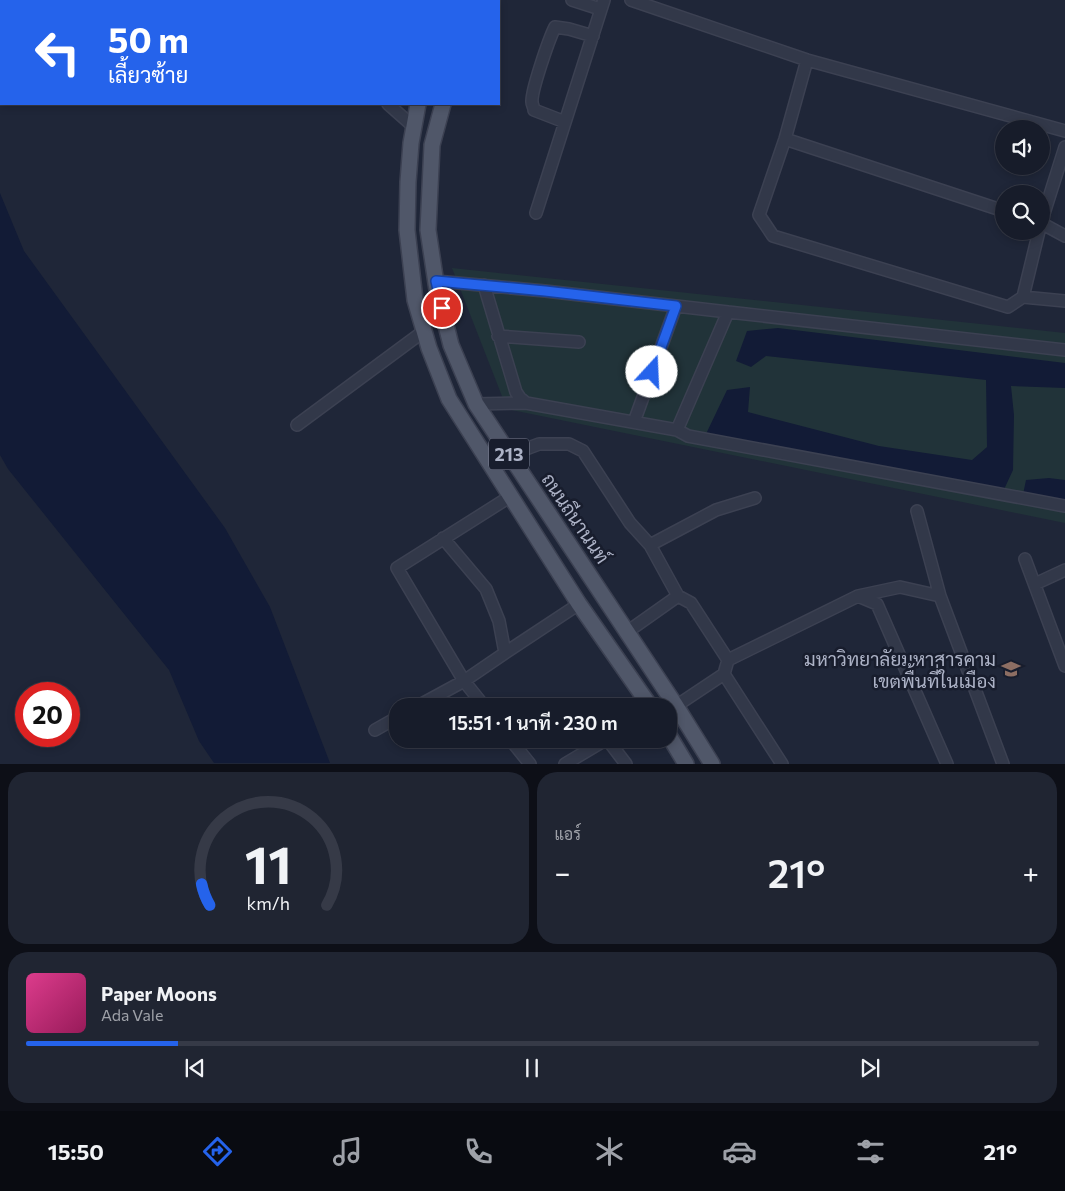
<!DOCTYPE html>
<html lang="th">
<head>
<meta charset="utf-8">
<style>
  body { margin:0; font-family:Commissioner,Sarabun,sans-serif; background:#202532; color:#f1f3f6; height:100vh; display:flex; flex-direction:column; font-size:19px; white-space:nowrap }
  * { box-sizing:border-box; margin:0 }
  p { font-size:16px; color:#9ea1a8 }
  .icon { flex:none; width:28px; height:28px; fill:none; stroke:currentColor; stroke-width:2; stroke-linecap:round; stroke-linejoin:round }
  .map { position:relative; height:764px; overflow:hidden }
  .drawer { display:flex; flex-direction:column; gap:8px; padding:8px; background:#0d0f17; flex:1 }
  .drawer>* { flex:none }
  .hud { position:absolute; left:0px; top:0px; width:500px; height:105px; box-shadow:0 2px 8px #0003,0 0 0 1px #363a47; background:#2563eb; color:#fff; overflow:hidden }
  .controls { position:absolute; left:995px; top:120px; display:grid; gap:10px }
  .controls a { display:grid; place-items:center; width:55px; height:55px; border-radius:50%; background:#171c2a; box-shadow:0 2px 8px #0003,0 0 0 1px #363a47; font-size:25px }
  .speed { position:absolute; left:15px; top:682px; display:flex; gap:10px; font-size:25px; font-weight:700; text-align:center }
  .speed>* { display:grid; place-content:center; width:65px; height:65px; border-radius:50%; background:#171c2a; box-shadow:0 2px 8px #0003,0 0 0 1px #363a47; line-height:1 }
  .speed .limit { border:8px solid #d22; background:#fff; color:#111 }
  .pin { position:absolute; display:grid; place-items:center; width:42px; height:42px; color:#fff; margin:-21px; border:2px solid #fff; border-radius:50%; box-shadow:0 1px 5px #0007 }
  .me { position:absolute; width:55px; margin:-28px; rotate:20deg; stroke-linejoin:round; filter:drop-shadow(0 0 4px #0008) }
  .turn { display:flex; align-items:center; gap:18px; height:105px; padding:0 25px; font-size:22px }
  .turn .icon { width:65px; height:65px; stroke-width:2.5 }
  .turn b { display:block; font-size:35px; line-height:42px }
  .big { font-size:38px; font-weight:600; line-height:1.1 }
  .drawer .tile { flex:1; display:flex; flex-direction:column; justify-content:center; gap:8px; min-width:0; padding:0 18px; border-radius:20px; background:#202532 }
  .drawer .dial { align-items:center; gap:0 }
  .dial svg { height:130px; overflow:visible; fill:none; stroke:#363a47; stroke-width:7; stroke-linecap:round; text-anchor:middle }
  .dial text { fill:#f1f3f6; stroke:none }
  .song { display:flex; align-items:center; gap:15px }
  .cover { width:60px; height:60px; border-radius:8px; background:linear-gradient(135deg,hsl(330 70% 55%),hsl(330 70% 35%)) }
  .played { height:5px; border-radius:2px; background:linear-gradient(90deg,#2563eb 15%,#363a47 15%) }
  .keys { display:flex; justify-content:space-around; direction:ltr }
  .heat { display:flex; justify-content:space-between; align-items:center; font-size:28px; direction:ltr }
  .drawer .tiles { flex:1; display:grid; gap:8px; grid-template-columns:1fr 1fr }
  .tile:last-child { grid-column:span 2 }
  .trip { position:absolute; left:389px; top:698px; width:288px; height:50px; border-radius:20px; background:#171c2a; box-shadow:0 2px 8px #0003,0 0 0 1px #363a47; font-weight:600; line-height:50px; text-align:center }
  .dock { display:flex; height:80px; justify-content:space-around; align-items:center; background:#090b11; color:#9ea1a8 }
  .dock .icon { width:35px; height:35px }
  .dock .active { color:#2563eb }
  .dock b { font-size:22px; color:#f1f3f6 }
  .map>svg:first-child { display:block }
  .green { fill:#213339 }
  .water { fill:#121b36 }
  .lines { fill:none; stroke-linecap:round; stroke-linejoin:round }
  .minor-casing { stroke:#3c4152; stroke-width:14 }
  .major-casing { stroke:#3c4152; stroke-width:18 }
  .minor { stroke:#323849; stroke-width:11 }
  .major { stroke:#505769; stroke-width:15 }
  .route-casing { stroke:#184099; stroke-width:12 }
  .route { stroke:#2563eb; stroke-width:9 }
  .labels { text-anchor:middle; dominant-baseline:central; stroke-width:5; stroke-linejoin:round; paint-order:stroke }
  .shield { fill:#181d2d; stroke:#808598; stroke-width:1 }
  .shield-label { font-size:18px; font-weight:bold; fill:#acb2c6 }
  .street-label { font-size:19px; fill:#acb2c6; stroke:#181d2d }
  .poi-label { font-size:19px; fill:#acb2c6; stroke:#181d2d; text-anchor:end }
</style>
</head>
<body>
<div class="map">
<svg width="1065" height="764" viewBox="0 0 1065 764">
  <rect width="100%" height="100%" fill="#1f2638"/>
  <path class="green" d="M 452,268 L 1065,333 L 1065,523 L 507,409 Z"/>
  <path class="water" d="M 0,193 L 24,251 L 225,528 L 270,607 L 330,763 L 214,763 L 199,741 L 169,670 L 8,469 L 0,455 Z
    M 778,328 L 1065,363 L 1065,388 L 1011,386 L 1014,415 L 1013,470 L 1001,496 L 705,436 L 727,390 L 750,387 L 748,412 L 879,446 L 972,460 L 987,447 L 986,380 L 766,356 L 751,367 L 736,361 L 747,331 Z
    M 1049,478 L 1065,480 L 1065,507 L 1022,499 L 1026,480 Z"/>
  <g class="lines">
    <g class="minor-casing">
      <path id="minor" d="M 306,0 L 307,1
        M 572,0 L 600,9
        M 631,0 L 807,60 L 1065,131
        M 84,1 L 85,0
        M 807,60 L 785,139 L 759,215 L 773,236 L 1008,307 L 1023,297 L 1039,231
        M 388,104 L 414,127
        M 565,122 L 534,110 C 534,107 532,105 532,102 C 531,91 549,39 555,27 L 569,29 L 593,36
        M 785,139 L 1004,211
        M 536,213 L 604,0
        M 1041,223 L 1065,147
        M 1041,223 L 1065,236
        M 436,281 L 545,291 L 676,306 L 634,422
        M 484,285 L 516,392 L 520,398 L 526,403 L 677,430 L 728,312 L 676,306
        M 1023,297 L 1065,301
        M 728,312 L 1065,350
        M 498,336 L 579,342
        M 476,404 L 526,403
        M 297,425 L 424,331
        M 677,430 L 688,436 L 1065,506
        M 510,455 L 539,444 L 569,444 L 583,451 L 630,523 L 650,545 L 678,596
        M 917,511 L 940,596
        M 650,545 L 716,510 L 755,498
        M 1025,559 L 1065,666
        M 1035,584 L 1065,570
        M 858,596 L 900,587 L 940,596 L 1003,764
        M 627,632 L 678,596 L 691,603 L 728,660 L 724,674 L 782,764
        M 505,653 L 579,604
        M 728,660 L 858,596 L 877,604 L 947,764
        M 418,706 L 464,681 L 505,653 L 499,621 L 486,589 L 443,538
        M 484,706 L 464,681 L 397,568 L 511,496
        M 676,706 L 724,674
        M 375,730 L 398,717
        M 510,739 L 530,764
        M 565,764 L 607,739 L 626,764"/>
    </g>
    <g class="major-casing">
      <path id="major" d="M 456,1 L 456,0
        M 477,1 L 478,0
        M 418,104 L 411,143 L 408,182 L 407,230 L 415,300 L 429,348 L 449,399 L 579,604 L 650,706
        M 443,104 L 432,145 L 428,230 L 437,290 L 451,345 L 476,404 L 676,706 L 712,764
        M 668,734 L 686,764"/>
    </g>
    <use href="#minor" class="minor"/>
    <use href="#major" class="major"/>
  </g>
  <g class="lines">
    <g class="route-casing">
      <path id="route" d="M 442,308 L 436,281 L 545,291 L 676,306 L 652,372"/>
    </g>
    <use href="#route" class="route"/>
  </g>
  <defs>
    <g id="university-bare" transform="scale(1.5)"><path d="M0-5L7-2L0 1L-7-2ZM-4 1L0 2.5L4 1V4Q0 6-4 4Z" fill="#8d6e63" stroke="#181d2d" stroke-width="2.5" paint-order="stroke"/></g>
  </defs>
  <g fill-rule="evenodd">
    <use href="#university-bare" x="1011" y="669"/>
  </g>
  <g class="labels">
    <rect class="shield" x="489" y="438.5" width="40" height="31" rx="4"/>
    <g class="shield-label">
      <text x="509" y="454">213</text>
    </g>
    <g class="street-label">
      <text transform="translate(576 518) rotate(56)">ถนนถีนานนท์</text>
    </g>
    <g class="poi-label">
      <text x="996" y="658">มหาวิทยาลัยมหาสารคาม<tspan x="996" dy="22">เขตพื้นที่ในเมือง</tspan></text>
    </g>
  </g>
</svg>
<div class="controls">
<a><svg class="icon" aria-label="sound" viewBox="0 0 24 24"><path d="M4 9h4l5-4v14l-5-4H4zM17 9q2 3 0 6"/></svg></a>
<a><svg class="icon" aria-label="search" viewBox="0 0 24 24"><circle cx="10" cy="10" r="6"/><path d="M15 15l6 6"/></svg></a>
</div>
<div class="speed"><div class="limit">20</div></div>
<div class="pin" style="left:442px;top:308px;background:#d93025"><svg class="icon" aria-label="arrive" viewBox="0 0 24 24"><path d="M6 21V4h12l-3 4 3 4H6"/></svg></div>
<svg class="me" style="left:652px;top:372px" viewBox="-20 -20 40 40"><circle r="19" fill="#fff"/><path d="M0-13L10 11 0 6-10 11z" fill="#2563eb"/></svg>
<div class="trip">15:51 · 1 นาที · 230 m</div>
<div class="hud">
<div class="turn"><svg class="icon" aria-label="left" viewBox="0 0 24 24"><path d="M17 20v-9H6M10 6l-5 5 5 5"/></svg><div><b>50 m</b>เลี้ยวซ้าย</div></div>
</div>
</div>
<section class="drawer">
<div class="tiles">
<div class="tile dial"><svg viewBox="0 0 100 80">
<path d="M14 69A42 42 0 1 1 86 69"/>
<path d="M14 69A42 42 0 0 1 9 56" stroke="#2563eb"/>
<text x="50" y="56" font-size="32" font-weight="700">11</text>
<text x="50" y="72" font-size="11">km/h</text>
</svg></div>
<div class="tile"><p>แอร์</p>
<div class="heat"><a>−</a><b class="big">21°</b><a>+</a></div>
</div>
<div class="tile">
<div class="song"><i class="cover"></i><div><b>Paper Moons</b><p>Ada Vale</p></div></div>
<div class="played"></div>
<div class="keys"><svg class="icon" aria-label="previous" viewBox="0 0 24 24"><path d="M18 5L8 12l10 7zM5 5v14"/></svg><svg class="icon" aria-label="pause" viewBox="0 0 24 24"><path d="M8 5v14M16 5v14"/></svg><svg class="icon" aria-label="next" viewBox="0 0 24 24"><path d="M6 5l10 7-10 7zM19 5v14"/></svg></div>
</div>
</div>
</section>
<nav class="dock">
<b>15:50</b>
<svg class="icon active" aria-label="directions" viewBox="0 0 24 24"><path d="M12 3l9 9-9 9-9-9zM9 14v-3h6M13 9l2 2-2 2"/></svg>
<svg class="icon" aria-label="music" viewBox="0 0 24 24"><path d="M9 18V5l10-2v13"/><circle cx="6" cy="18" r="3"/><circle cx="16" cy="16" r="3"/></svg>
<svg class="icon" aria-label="phone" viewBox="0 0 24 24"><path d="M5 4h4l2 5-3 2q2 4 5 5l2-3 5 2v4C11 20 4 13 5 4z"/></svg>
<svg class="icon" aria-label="climate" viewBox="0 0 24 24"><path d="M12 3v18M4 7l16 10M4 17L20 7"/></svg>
<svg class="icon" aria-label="car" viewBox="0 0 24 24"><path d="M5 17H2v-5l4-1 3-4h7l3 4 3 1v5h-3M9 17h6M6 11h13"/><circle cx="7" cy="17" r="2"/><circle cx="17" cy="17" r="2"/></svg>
<svg class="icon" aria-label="filters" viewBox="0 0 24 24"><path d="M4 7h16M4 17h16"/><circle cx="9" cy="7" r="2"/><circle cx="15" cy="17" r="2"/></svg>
<b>21°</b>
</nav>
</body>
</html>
